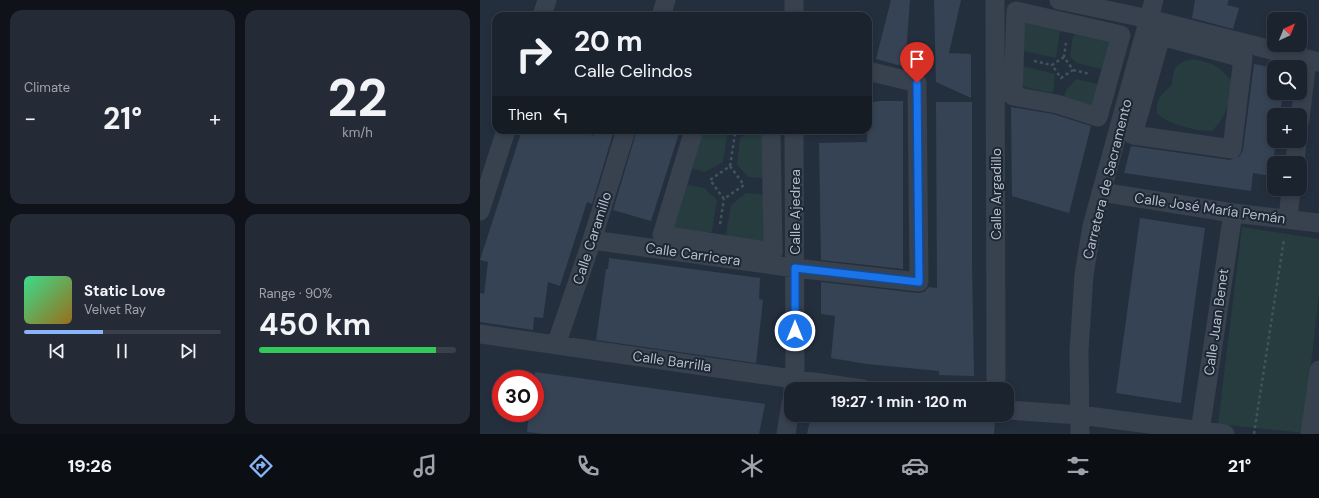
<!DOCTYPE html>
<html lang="en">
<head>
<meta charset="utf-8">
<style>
  body { margin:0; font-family:"DM Sans",sans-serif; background:#242b36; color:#f1f3f6; height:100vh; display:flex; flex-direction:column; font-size:15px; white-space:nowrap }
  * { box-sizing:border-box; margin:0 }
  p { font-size:13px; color:#a0a4aa }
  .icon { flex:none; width:22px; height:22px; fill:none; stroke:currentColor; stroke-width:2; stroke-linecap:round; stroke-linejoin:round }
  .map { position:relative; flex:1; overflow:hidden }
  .side { display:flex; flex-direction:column; gap:10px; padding:10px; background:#0f1319; width:480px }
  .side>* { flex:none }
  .guide { position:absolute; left:12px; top:12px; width:380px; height:122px; border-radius:12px; box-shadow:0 2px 6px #0003,0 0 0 1px #39404a; background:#1b232e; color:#f1f3f6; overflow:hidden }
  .needle { width:26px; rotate:43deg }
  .buttons { position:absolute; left:787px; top:12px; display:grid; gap:8px }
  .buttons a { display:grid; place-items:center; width:40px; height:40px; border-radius:8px; background:#1b232e; box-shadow:0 2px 6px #0003,0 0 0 1px #39404a; font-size:20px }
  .speed { position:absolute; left:12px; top:370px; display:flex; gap:8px; font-size:20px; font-weight:700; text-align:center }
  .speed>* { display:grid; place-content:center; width:52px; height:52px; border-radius:50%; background:#1b232e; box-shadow:0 2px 6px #0003,0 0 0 1px #39404a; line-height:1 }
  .speed .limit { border:6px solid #d22; background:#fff; color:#111 }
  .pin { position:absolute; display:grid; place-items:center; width:34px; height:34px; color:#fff; margin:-41px -17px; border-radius:50% 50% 50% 0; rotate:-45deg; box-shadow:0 0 4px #0007 }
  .pin .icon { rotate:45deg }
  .me { position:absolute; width:44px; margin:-22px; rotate:0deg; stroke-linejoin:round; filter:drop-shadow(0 0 3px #0008) }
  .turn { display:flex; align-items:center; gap:14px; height:84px; padding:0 16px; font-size:18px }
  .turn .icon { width:52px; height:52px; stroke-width:2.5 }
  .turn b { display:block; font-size:28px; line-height:34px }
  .then { display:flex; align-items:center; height:38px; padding:0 16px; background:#0003; gap:8px; font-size:15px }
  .big { font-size:30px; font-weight:700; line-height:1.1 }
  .side .widget { flex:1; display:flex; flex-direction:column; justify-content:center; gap:6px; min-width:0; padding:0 14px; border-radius:12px; background:#242b36 }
  .side .dial { align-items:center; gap:0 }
  .dial b { font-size:52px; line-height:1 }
  .song { display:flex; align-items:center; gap:12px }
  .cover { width:48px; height:48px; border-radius:6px; background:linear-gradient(135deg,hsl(150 70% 55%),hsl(40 70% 35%)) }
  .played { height:4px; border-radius:2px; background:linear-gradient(90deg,#8ab4f8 40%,#39404a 40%) }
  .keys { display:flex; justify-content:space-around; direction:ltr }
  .heat { display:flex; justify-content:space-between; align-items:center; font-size:22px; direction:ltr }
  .charge { height:6px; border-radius:3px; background:linear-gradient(90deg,#34c759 90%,#39404a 0) }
  .side .tiles { flex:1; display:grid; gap:10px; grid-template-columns:repeat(2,1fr) }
  .trip { position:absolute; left:304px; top:382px; width:230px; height:40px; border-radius:12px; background:#1b232e; box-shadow:0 2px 6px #0003,0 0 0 1px #39404a; font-weight:700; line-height:40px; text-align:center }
  .tab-bar { display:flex; height:64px; justify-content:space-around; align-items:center; background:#0b0e12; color:#a0a4aa }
  .tab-bar .icon { width:28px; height:28px }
  .tab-bar .active { color:#8ab4f8 }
  .tab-bar b { font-size:18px; color:#f1f3f6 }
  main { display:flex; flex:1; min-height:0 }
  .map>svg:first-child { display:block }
  .green { fill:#263c3f }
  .building { fill:#364354 }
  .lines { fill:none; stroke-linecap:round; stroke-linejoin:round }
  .path { stroke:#3f5557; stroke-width:2.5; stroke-dasharray:3 3; stroke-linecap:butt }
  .street { stroke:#38414e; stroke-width:19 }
  .route-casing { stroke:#114b97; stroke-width:10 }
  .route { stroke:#1a73e8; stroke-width:7 }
  .labels { text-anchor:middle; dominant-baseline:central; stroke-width:4; stroke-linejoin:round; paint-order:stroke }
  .street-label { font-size:14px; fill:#b4bcc9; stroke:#1d2633 }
</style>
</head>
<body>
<main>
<section class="side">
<div class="tiles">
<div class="widget"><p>Climate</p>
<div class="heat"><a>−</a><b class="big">21°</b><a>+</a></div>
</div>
<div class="widget dial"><b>22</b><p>km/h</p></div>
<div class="widget">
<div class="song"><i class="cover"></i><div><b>Static Love</b><p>Velvet Ray</p></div></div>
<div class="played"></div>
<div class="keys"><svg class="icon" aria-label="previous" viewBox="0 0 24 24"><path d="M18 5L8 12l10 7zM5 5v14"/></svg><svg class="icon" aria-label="pause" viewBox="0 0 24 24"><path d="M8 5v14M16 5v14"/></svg><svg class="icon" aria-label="next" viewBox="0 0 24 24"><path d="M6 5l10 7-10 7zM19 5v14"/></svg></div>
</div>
<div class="widget"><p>Range · 90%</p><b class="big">450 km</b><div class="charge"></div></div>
</div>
</section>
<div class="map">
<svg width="839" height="434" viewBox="0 0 839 434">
  <rect width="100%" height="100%" fill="#242f3e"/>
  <path class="green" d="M 536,11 L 580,30 L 576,58 L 535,49 Z
    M 606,27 L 641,35 L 631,71 L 596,63 L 590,56 L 593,36 Z
    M 713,59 C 733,63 738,65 751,80 C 750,103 748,114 732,131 C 715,131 691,125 677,114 C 675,100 682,93 692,85 C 693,67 696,63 713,59 Z
    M 534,64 L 575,74 L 573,93 L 533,85 Z
    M 596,79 L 626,86 L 620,108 L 584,97 L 586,90 Z
    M 214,130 L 241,130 L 247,136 L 243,162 L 225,172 L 203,166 Z
    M 271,130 L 282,130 L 292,179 L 268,177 L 257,165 L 260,138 Z
    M 198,183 L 224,188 L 237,200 L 232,231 L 218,240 L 182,235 Z
    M 266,193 L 292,195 L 293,252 L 256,246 L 246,234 L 251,205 Z
    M 762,227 L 839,239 L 839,295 L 823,433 L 738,424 Z"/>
  <path class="building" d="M 411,0 L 430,0 L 425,67 L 396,59 Z
    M 454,0 L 481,0 L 469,53 L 491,54 L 491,98 L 456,82 Z
    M 715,0 L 749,0 L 747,5 L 759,8 L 753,29 L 712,18 Z
    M 774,64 L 794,68 L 794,93 L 803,93 L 800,115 L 794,115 L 794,141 L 796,141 L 791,176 L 773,173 L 771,191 L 644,173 L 651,146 L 750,160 L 760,156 L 763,150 Z
    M 400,101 L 423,101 L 423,269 L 341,260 L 339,143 L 387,142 L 388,103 Z
    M 456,102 L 492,102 L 492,263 L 494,376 L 459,375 L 459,371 L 387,364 L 351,358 L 355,316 L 341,314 L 341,282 L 438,293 L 444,292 L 449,287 L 457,288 Z
    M 531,107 L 573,114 L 611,126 L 589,213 L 532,196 Z
    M 42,130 L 97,130 L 113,136 L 114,130 L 134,130 L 112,204 L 107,202 L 80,286 L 68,282 L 63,318 L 54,317 L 53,330 L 0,322 L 0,293 L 4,294 L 8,262 L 0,260 Z
    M 157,130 L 200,130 L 171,221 L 133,210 Z
    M 660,218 L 725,228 L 701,403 L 636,393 Z
    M 129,258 L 280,278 L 279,299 L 283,300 L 276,363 L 116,340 L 126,269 L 128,269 Z
    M 55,372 L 285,404 L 279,434 L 64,434 L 47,432 L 49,413 L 55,413 Z
    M 331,415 L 403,415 L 419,417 L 419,415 L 454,415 L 515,423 L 514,434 L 327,434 Z"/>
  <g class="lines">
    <path class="path" d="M 584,57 L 572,65 L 581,78 L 593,70 L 584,57 L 586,43
      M 554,61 L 572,65
      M 593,70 L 610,74
      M 252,130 L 255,134
      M 250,166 L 264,185 L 244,199 L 230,180 L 250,166 L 255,134 L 259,130
      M 240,224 L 244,199
      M 774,434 L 804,239"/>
    <path class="street" d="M 515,0 L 516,389
      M 579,0 L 669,19 L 839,62
      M 536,11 L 641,35 L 618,117 L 577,104 L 533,96 Z
      M 62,16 L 67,0
      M 181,16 L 186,0
      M 314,16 L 314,0
      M 681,36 L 763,58 L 752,149 L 653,135 Z
      M 820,120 L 827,60
      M 214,130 L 182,235 L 293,252 L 291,130
      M 815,163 L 817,141
      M 621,192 L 753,213 L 839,223
      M 0,211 L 26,130
      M 808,219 L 811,189
      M 112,240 L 315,268 L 439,282 L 437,83 L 388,71
      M 0,334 L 383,389
      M 76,345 L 112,240 L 146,130
      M 313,389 L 315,379 L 314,130
      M 527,410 L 600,415 L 745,434
      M 720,431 L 753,213
      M 306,434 L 311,403
      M 600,434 L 599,351 L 604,275 L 612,226 L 674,0
      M 830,434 L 839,370"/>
  </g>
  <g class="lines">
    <g class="route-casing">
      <path id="route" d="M 315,331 L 315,268 L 439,282 L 437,83"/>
    </g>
    <use href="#route" class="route"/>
  </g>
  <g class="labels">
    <g class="street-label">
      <text transform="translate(627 179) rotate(-76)">Carretera de Sacramento</text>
      <text transform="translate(516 194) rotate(-90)">Calle Argadillo</text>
      <text transform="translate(730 208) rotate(8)">Calle José María Pemán</text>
      <text transform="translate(315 212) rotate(-90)">Calle Ajedrea</text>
      <text transform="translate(112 238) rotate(-72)">Calle Caramillo</text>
      <text transform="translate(213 254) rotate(8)">Calle Carricera</text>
      <text transform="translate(736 322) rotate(-82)">Calle Juan Benet</text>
      <text transform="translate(192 361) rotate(8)">Calle Barrilla</text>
    </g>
  </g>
</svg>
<div class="buttons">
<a><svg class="needle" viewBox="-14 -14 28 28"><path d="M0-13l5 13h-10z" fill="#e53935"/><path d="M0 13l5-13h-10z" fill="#a0a4aa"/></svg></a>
<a><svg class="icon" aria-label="search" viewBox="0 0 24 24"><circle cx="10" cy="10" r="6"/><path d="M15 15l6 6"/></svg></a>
<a>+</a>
<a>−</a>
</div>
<div class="speed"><div class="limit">30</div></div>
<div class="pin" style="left:437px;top:83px;background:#d93025"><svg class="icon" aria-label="arrive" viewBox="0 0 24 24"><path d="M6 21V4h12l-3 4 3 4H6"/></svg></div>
<svg class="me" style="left:315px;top:331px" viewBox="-20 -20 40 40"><circle r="17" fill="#1a73e8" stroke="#fff" stroke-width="3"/><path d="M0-11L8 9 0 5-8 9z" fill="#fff"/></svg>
<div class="trip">19:27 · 1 min · 120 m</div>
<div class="guide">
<div class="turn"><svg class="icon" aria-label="right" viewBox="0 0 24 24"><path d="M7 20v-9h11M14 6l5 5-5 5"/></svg><div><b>20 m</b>Calle Celindos</div></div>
<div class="then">Then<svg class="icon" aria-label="left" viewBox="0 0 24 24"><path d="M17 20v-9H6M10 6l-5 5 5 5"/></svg></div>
</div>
</div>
</main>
<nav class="tab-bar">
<b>19:26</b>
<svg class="icon active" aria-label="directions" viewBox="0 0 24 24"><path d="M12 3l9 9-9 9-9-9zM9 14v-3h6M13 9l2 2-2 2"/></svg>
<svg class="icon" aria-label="music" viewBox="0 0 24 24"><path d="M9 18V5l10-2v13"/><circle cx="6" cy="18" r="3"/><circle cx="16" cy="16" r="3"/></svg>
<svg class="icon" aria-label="phone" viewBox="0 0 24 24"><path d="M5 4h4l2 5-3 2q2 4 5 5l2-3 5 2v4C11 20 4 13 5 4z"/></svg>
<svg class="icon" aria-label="climate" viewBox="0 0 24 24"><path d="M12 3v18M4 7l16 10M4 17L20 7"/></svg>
<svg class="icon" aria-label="car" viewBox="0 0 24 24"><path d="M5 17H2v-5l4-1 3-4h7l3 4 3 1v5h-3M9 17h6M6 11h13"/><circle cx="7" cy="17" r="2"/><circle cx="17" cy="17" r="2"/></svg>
<svg class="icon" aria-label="filters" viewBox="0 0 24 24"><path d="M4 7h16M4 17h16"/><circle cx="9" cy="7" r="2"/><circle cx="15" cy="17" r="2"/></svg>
<b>21°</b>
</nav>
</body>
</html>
